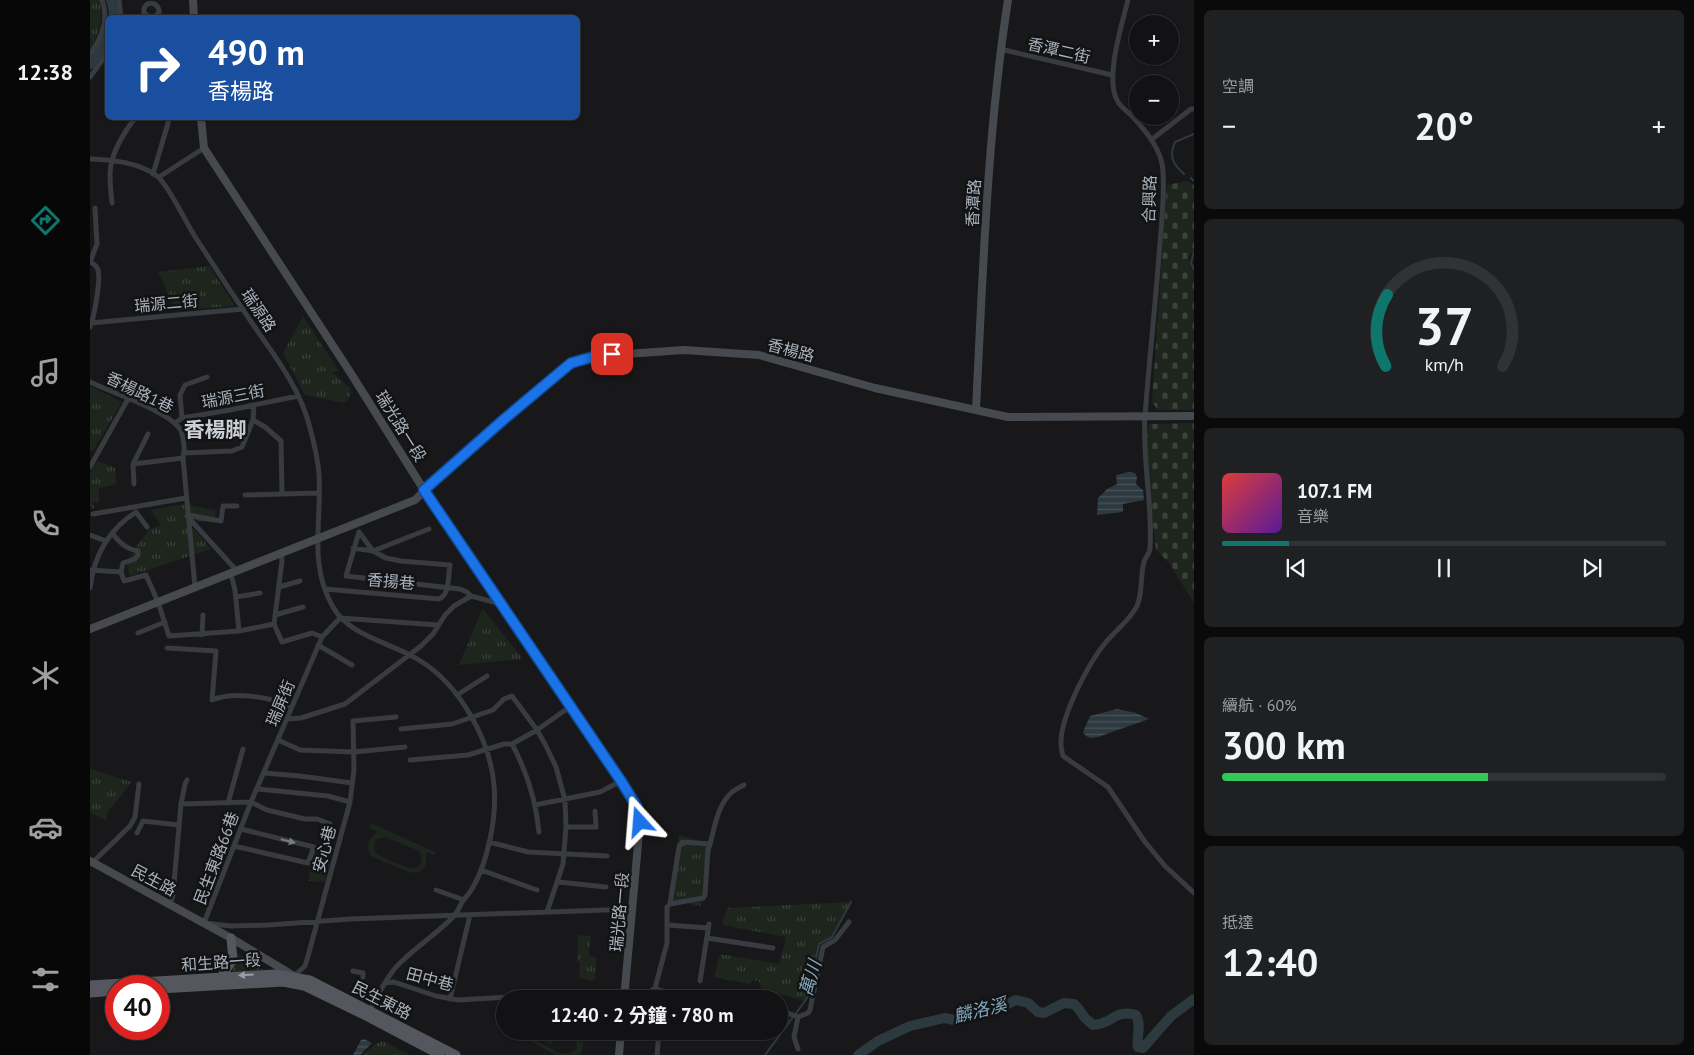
<!DOCTYPE html>
<html lang="zh-TW">
<head>
<meta charset="utf-8">
<style>
  body { margin:0; font-family:"PT Sans","Noto Sans TC",sans-serif; background:#1f2022; color:#f1f3f6; height:100vh; display:flex; flex-direction:column; font-size:19px; white-space:nowrap }
  * { box-sizing:border-box; margin:0 }
  p { font-size:16px; color:#9c9ea0 }
  .icon { flex:none; width:28px; height:28px; fill:none; stroke:currentColor; stroke-width:2; stroke-linecap:round; stroke-linejoin:round }
  .map { position:relative; flex:1; overflow:hidden }
  .side { display:flex; flex-direction:column; gap:10px; padding:10px; background:#0a0a0b; width:500px }
  .side>* { flex:none }
  .top-card { position:absolute; left:15px; top:15px; width:475px; height:105px; border-radius:8px; box-shadow:0 1px 4px #0004,0 0 0 1px #313234; background:#1a4fa0; color:#fff; overflow:hidden }
  .buttons { position:absolute; left:1039px; top:15px; display:grid; gap:10px }
  .buttons a { display:grid; place-items:center; width:50px; height:50px; border-radius:50%; background:#121214; box-shadow:0 1px 4px #0004,0 0 0 1px #313234; font-size:25px }
  .speed { position:absolute; left:15px; top:975px; display:flex; gap:10px; font-size:25px; font-weight:700; text-align:center }
  .speed>* { display:grid; place-content:center; width:65px; height:65px; border-radius:50%; background:#121214; box-shadow:0 1px 4px #0004,0 0 0 1px #313234; line-height:1 }
  .speed .limit { border:8px solid #d22; background:#fff; color:#111 }
  .pin { position:absolute; display:grid; place-items:center; width:42px; height:42px; color:#fff; margin:-21px; border-radius:10px; box-shadow:0 2px 8px #0006 }
  .me { position:absolute; width:55px; margin:-28px; rotate:341deg; stroke-linejoin:round; filter:drop-shadow(0 0 4px #0008) }
  .turn { display:flex; align-items:center; gap:18px; height:105px; padding:0 20px; font-size:22px }
  .turn .icon { width:65px; height:65px; stroke-width:2.5 }
  .turn b { display:block; font-size:35px; line-height:42px }
  .big { font-size:38px; font-weight:700; line-height:1.1 }
  .side .card { flex:1; display:flex; flex-direction:column; justify-content:center; gap:8px; min-width:0; padding:0 18px; border-radius:8px; background:#1f2022 }
  .side .dial { align-items:center; gap:0 }
  .dial svg { height:130px; overflow:visible; fill:none; stroke:#313234; stroke-width:7; stroke-linecap:round; text-anchor:middle }
  .dial text { fill:#f1f3f6; stroke:none }
  .song { display:flex; align-items:center; gap:15px }
  .cover { width:60px; height:60px; border-radius:8px; background:linear-gradient(135deg,hsl(0 70% 55%),hsl(270 70% 35%)) }
  .played { height:5px; border-radius:2px; background:linear-gradient(90deg,#0f766e 15%,#313234 15%) }
  .keys { display:flex; justify-content:space-around; direction:ltr }
  .heat { display:flex; justify-content:space-between; align-items:center; font-size:28px; direction:ltr }
  .charge { height:8px; border-radius:4px; background:linear-gradient(90deg,#34c759 60%,#313234 0) }
  .trip { position:absolute; left:406px; top:990px; width:292px; height:50px; border-radius:25px; background:#121214; box-shadow:0 1px 4px #0004,0 0 0 1px #313234; font-weight:700; line-height:50px; text-align:center }
  main { display:flex; flex:1; min-height:0 }
  .tab-bar { display:flex; flex-direction:column; width:90px; justify-content:space-around; align-items:center; background:#070708; color:#9c9ea0 }
  .tab-bar .icon { width:35px; height:35px }
  .tab-bar .on { color:#0f766e }
  .tab-bar b { font-size:22px; color:#f1f3f6 }
  .map>svg:first-child { display:block }
  .grass { fill:url(#grass-tufts) }
  .cemetery { fill:url(#cemetery-stones) }
  .pitch { fill:#1d251d; fill-rule:evenodd }
  .water { fill:url(#water-rules) }
  .lines { fill:none; stroke-linecap:round; stroke-linejoin:round }
  .stream { stroke:#2c3a3f; stroke-width:2 }
  .river { stroke:#2c3a3f; stroke-width:10 }
  .street { stroke:#383b3f; stroke-width:5 }
  .secondary { stroke:#464a4f; stroke-width:8 }
  .primary { stroke:#54585e; stroke-width:9 }
  .oneway { fill:#767c83 }
  .oneway2 { fill:#989fa8 }
  .route-casing { stroke:#114b97; stroke-width:12 }
  .route { stroke:#1a73e8; stroke-width:9 }
  .labels { text-anchor:middle; dominant-baseline:central; stroke-width:5; stroke-linejoin:round; paint-order:stroke }
  .street-label { font-size:16px; fill:#a9b1bb; stroke:#131315 }
  .water-label { font-size:18px; font-style:italic; fill:#7ea6b7; stroke:#131315 }
  .district-label { font-size:21px; font-weight:bold; fill:#cacfd6; stroke:#131315 }
</style>
</head>
<body>
<main>
<nav class="tab-bar">
<b>12:38</b>
<svg class="icon on" aria-label="directions" viewBox="0 0 24 24"><path d="M12 3l9 9-9 9-9-9zM9 14v-3h6M13 9l2 2-2 2"/></svg>
<svg class="icon" aria-label="music" viewBox="0 0 24 24"><path d="M9 18V5l10-2v13"/><circle cx="6" cy="18" r="3"/><circle cx="16" cy="16" r="3"/></svg>
<svg class="icon" aria-label="phone" viewBox="0 0 24 24"><path d="M5 4h4l2 5-3 2q2 4 5 5l2-3 5 2v4C11 20 4 13 5 4z"/></svg>
<svg class="icon" aria-label="climate" viewBox="0 0 24 24"><path d="M12 3v18M4 7l16 10M4 17L20 7"/></svg>
<svg class="icon" aria-label="car" viewBox="0 0 24 24"><path d="M5 17H2v-5l4-1 3-4h7l3 4 3 1v5h-3M9 17h6M6 11h13"/><circle cx="7" cy="17" r="2"/><circle cx="17" cy="17" r="2"/></svg>
<svg class="icon" aria-label="filters" viewBox="0 0 24 24"><path d="M4 7h16M4 17h16"/><circle cx="9" cy="7" r="2"/><circle cx="15" cy="17" r="2"/></svg>
</nav>
<div class="map">
<svg width="1104" height="1055" viewBox="0 0 1104 1055">
  <defs>
    <pattern id="grass-tufts" width="24" height="20" patternUnits="userSpaceOnUse" patternTransform="scale(1.25)"><rect width="24" height="20" fill="#1d251d"/><path d="M3 7l-1-3M5 7V3M7 7l1-3M15 17l-1-3M17 17v-4M19 17l1-3" fill="none" stroke="#3b423c"/></pattern>
    <pattern id="cemetery-stones" width="16" height="16" patternUnits="userSpaceOnUse" patternTransform="scale(1.25)"><rect width="16" height="16" fill="#1d251d"/><path d="M2 7V4a2 2 0 0 1 4 0v3zM10 15v-3a2 2 0 0 1 4 0v3z" fill="#3b423c"/></pattern>
    <pattern id="water-rules" width="6" height="5" patternUnits="userSpaceOnUse" patternTransform="scale(1.25)"><rect width="6" height="5" fill="#2c3a3f"/><path d="M0 2.5h6" fill="none" stroke="#485459"/></pattern>
  </defs>
  <rect width="100%" height="100%" fill="#18181a"/>
  <path class="grass" d="M 0,0 L 9,0 C 15,17 9,34 0,49 Z
    M 119,266 L 145,306 L 86,310 L 68,272 Z
    M 213,316 L 249,371 L 242,372 L 260,388 C 261,395 260,400 254,403 L 215,395 L 193,353 Z
    M 0,386 L 32,402 L 3,451 L 0,450 Z
    M 7,461 L 25,468 L 26,484 L 9,488 L 9,503 L 3,502 L 4,509 L 0,506 L 0,473 Z
    M 93,504 L 126,510 L 124,523 L 95,519 L 121,549 L 40,576 L 37,567 L 39,560 L 45,548 L 60,529 L 71,525 L 61,510 Z
    M 392,609 L 393,609 L 433,659 L 369,665 Z
    M 0,769 L 42,782 L 17,813 L 17,821 L 0,812 Z
    M 589,835 L 622,844 L 611,906 L 578,899 Z
    M 225,850 L 226,854 L 241,860 L 235,882 L 219,881 L 220,864 Z
    M 761,902 L 742,937 L 729,944 L 719,994 L 715,1001 L 672,989 L 669,981 L 662,980 L 660,984 L 624,977 L 630,954 L 689,964 L 696,937 L 632,925 L 637,908 Z
    M 488,935 L 501,936 L 499,955 L 506,958 L 505,981 L 489,978 L 490,962 L 487,961 Z
    M 145,952 L 173,970 L 142,971 L 145,963 Z
    M 293,1041 L 320,1055 L 272,1055 L 286,1044 Z"/>
  <path class="cemetery" d="M 1097,181 L 1104,185 L 1104,250 L 1098,258 L 1104,270 L 1104,410 L 1068,410 L 1062,402 L 1077,185 Z
    M 1104,423 L 1104,603 L 1079,563 L 1066,550 L 1058,481 L 1057,434 L 1059,424 Z"/>
  <path class="pitch" d="M 281,823 L 345,852 L 344,855 L 336,852 C 337,863 337,869 326,873 L 319,872 L 282,857 C 275,847 278,838 288,832 L 279,828 ZM 295,837 L 329,851 L 332,861 C 330,865 328,868 323,868 C 318,869 288,856 286,852 C 283,848 284,844 286,840 Z
    M 423,1031 L 429,1031 L 471,1054 L 480,1053 L 487,1048 L 486,1042 L 469,1031 C 480,1031 491,1030 493,1043 C 493,1048 492,1051 490,1055 L 465,1055 Z
    M 444,1031 L 466,1031 L 468,1032 L 461,1045 L 442,1035 Z"/>
  <path class="water" d="M 1039,472 L 1045,473 L 1047,477 L 1046,484 L 1053,490 L 1054,500 L 1033,504 L 1033,512 L 1007,515 L 1008,498 L 1017,489 L 1027,484 L 1026,475 Z
    M 1027,709 L 1046,713 L 1059,719 L 1008,737 C 1001,738 997,739 993,732 L 1000,716 Z
    M 274,1039 L 282,1043 L 270,1055 L 263,1055 L 271,1040 Z"/>
  <g class="lines">
    <path class="stream" d="M 1094,174 C 1082,163 1079,157 1085,142 L 1104,134
      M 1101,178 L 1104,181
      M 1104,251 L 1101,263 L 1104,269
      M 675,1055 L 715,1001 L 719,994 L 729,944 L 742,937 L 761,902"/>
    <path class="river" d="M 21,0 L 24,11 L 23,18
      M 0,64 L 14,45 L 18,37
      M 768,1055 L 788,1041 L 820,1026 L 855,1018 L 864,1020 L 882,1010 L 907,1009 L 926,1000 L 938,1003 L 948,1012 L 954,1013 L 974,1003 L 984,1004 L 988,1008 L 995,1018 L 1003,1025 C 1024,1024 1023,1009 1046,1015 C 1052,1026 1046,1036 1048,1047 L 1053,1048 L 1081,1016 L 1104,999"/>
    <path class="street" d="M 29,0 L 31,18
      M 1038,0 C 1032,24 1014,80 1028,102 C 1031,107 1038,112 1042,116 C 1056,131 1072,150 1073,171 C 1075,198 1071,228 1069,255 C 1065,309 1059,362 1055,416 C 1052,460 1063,505 1060,548 C 1060,554 1055,557 1054,562 C 1050,576 1053,592 1047,606 C 1040,620 1026,630 1016,642 C 999,662 970,717 971,744 C 971,748 972,752 973,756 L 1018,787 L 1055,842 L 1075,866 L 1104,893
      M 60,18 L 54,13 C 52,0 70,0 69,13 L 63,18
      M 910,49 L 1022,75
      M 0,54 C 12,38 19,19 12,0
      M 0,77 L 18,52
      M 1061,140 L 1101,109 L 1104,109
      M 0,159 C 23,160 48,162 67,176 C 77,183 96,222 104,235 C 124,266 145,298 166,329 C 188,360 211,391 220,428 C 224,443 228,459 229,475 C 232,521 218,564 243,607 C 259,636 302,643 329,660 C 369,684 400,739 404,785 C 407,817 398,862 382,889 C 379,894 375,898 372,902 C 370,907 367,912 364,916 C 347,934 324,948 307,966 C 295,979 288,996 279,1012
      M 63,174 L 79,120
      M 69,177 L 114,148
      M 22,203 C 21,194 20,184 20,175 C 20,154 33,134 45,118
      M 0,262 C 4,264 7,266 8,270 C 11,280 4,318 0,327
      M 0,262 L 7,244 L 5,208
      M 0,323 L 153,309
      M 0,382 C 20,392 82,412 91,431 C 94,438 95,451 93,458 L 105,587
      M 92,418 L 90,395 L 95,385 L 117,377
      M 163,420 L 175,427 L 191,441 L 192,494
      M 85,423 L 92,418 L 140,410 L 208,396
      M 94,453 L 142,451 L 152,447 L 163,420 L 164,405
      M 43,464 L 93,458
      M 0,467 L 38,399
      M 44,484 L 43,464 L 58,434
      M 155,495 L 229,493
      M 3,514 L 96,498
      M 98,515 L 131,521 L 133,506 L 147,506
      M 97,516 L 147,571
      M 269,532 L 256,576 L 370,589 L 377,592 L 381,596 L 411,604
      M 269,532 L 283,551
      M 22,533 C 29,542 36,549 48,551 L 48,555 L 45,559 L 33,563 L 31,572
      M 0,535 L 16,541
      M 283,551 L 339,529
      M 191,552 L 192,561 L 184,624 L 192,642 L 222,633 L 232,637
      M 0,570 L 31,572 L 34,581 L 56,575 L 68,602 L 79,636 L 149,631 L 184,624
      M 141,574 L 145,590 L 149,631
      M 189,587 L 210,581
      M 0,588 C 4,555 18,530 46,512 L 57,527
      M 235,589 L 349,599 C 360,595 358,575 360,565 L 311,561 L 296,558 L 283,551 L 263,548
      M 146,597 L 170,593
      M 185,615 L 213,607
      M 348,625 L 250,618 L 232,637 L 161,802 L 114,923 L 141,926 L 179,925 L 260,919 L 543,909
      M 48,633 L 75,622
      M 112,635 L 113,615
      M 228,645 L 262,665
      M 77,648 L 126,651 L 122,700 C 144,691 181,697 201,707
      M 367,695 L 397,676
      M 197,719 L 211,718 L 255,704 L 331,646 L 343,634 L 355,615 L 364,606 L 381,596
      M 311,729 L 362,724 L 403,710 L 414,699 L 422,696 L 447,730 L 455,744 L 466,767 L 475,800 L 476,827 L 473,864 L 457,912
      M 188,740 L 210,750 L 264,752 L 315,747
      M 422,744 C 437,772 446,801 449,832
      M 320,760 L 378,755 L 414,744 L 422,744 L 447,730 L 481,706
      M 174,773 L 210,776 L 262,783
      M 168,789 L 238,796 L 260,802
      M 138,803 L 153,749
      M 91,804 L 161,802 L 177,810 L 215,819 L 227,819 L 240,824
      M 445,805 L 510,792 L 531,781
      M 476,827 L 506,827 L 505,811
      M 47,833 L 53,821 L 89,825
      M 399,842 L 438,852 L 517,856
      M 620,844 C 625,827 627,806 641,793 C 644,790 650,787 654,785
      M 144,846 L 218,863 L 224,847 L 151,829
      M 2,863 L 40,826 L 45,817 L 49,784
      M 391,870 L 447,890
      M 468,882 L 516,887
      M 346,890 L 374,900
      M 80,904 L 83,895 L 91,804 L 95,784 L 97,780
      M 578,925 L 618,928
      M 617,938 L 683,948
      M 263,971 L 273,973 L 273,977
      M 204,976 L 215,966 L 218,956 L 260,802 L 264,770 L 263,721 L 306,717
      M 610,981 L 619,924
      M 295,983 L 304,982 L 346,996 L 368,1000 L 437,996 L 468,999
      M 565,988 L 572,991 L 617,999
      M 360,999 L 380,915
      M 549,999 L 565,988 L 577,943 L 577,907 L 580,904 L 589,847 L 592,842 L 620,844 L 618,849 L 615,895 L 613,898 L 580,904
      M 572,999 L 572,991
      M 690,1010 L 708,1017 L 718,1013 L 720,1010 L 733,947 L 745,940 L 759,922
      M 708,1017 L 704,1037 L 708,1049
      M 567,1055 L 569,1031"/>
    <path class="secondary" d="M 103,0 L 104,18
      M 111,118 L 114,148 L 260,372 L 334,490 L 481,706 L 547,807 L 550,822 L 534,999
      M 886,409 C 893,272 897,135 918,0
      M 0,629 L 325,500 L 345,480 L 412,421 L 481,363 L 506,356 L 594,350 L 669,355 L 785,388 L 918,417 L 1104,416
      M 0,861 L 141,938 L 204,976
      M 529,1055 L 531,1031"/>
    <path class="primary" d="M 131,977 L 143,960 L 141,938
      M 0,985 L 185,974 L 220,980 L 366,1055
      M 69,989 L 193,982 L 214,986 L 276,1016 L 350,1055
      M 0,993 L 26,991"/>
  </g>
  <defs><path id="oneway-solid" d="M-6-.8H1V-3.2L6.5 0L1 3.2V.8H-6Z" transform="scale(1.25)"/></defs>
  <use class="oneway" href="#oneway-solid" transform="translate(198 841) rotate(14)"/>
  <use class="oneway2" href="#oneway-solid" transform="translate(156 975) rotate(176)"/>
  <g class="lines">
    <g class="route-casing">
      <path id="route" d="M 522,354 L 506,356 L 481,363 L 412,421 L 334,490 L 531,781 L 547,807 L 550,822"/>
    </g>
    <use href="#route" class="route"/>
  </g>
  <g class="labels">
    <g class="street-label">
      <text transform="translate(969 50) rotate(13)">香潭二街</text>
      <text transform="translate(1059 199) rotate(-88)">合興路</text>
      <text transform="translate(883 203) rotate(-87)">香潭路</text>
      <text transform="translate(76 303) rotate(-5)">瑞源二街</text>
      <text transform="translate(169 310) rotate(56)">瑞源路</text>
      <text transform="translate(701 350) rotate(15)">香楊路</text>
      <text transform="translate(50 392) rotate(26)">香楊路1巷</text>
      <text transform="translate(143 396) rotate(-11)">瑞源三街</text>
      <text transform="translate(311 426) rotate(58)">瑞光路一段</text>
      <text transform="translate(301 581) rotate(5)">香揚巷</text>
      <text transform="translate(190 703) rotate(-67)">瑞屏街</text>
      <text transform="translate(234 849) rotate(-75)">安心巷</text>
      <text transform="translate(126 858) rotate(-69)">民生東路66巷</text>
      <text transform="translate(64 880) rotate(28)">民生路</text>
      <text transform="translate(529 912) rotate(-85)">瑞光路一段</text>
      <text transform="translate(131 962) rotate(-4)">和生路一段</text>
      <text transform="translate(340 979) rotate(15)">田中巷</text>
      <text transform="translate(292 1000) rotate(27)">民生東路</text>
    </g>
    <g class="water-label">
      <text transform="translate(720 978) rotate(-74)">萬川</text>
      <text transform="translate(890 1010) rotate(-14)">麟洛溪</text>
    </g>
    <g class="district-label">
      <text x="125" y="429">香楊脚</text>
    </g>
  </g>
</svg>
<div class="buttons">
<a>+</a>
<a>−</a>
</div>
<div class="speed"><div class="limit">40</div></div>
<div class="pin" style="left:522px;top:354px;background:#d93025"><svg class="icon" aria-label="arrive" viewBox="0 0 24 24"><path d="M6 21V4h12l-3 4 3 4H6"/></svg></div>
<svg class="me" style="left:550px;top:822px" viewBox="-20 -20 40 40"><path d="M0-17L14 15 0 8-14 15z" fill="#1a73e8" stroke="#fff" stroke-width="4"/></svg>
<div class="trip">12:40 · 2 分鐘 · 780 m</div>
<div class="top-card">
<div class="turn"><svg class="icon" aria-label="right" viewBox="0 0 24 24"><path d="M7 20v-9h11M14 6l5 5-5 5"/></svg><div><b>490 m</b>香楊路</div></div>
</div>
</div>
<section class="side">
<div class="card"><p>空調</p>
<div class="heat"><a>−</a><b class="big">20°</b><a>+</a></div>
</div>
<div class="card dial"><svg viewBox="0 0 100 80">
<path d="M14 69A42 42 0 1 1 86 69"/>
<path d="M14 69A42 42 0 0 1 15 25" stroke="#0f766e"/>
<text x="50" y="56" font-size="32" font-weight="700">37</text>
<text x="50" y="72" font-size="11">km/h</text>
</svg></div>
<div class="card">
<div class="song"><i class="cover"></i><div><b>107.1 FM</b><p>音樂</p></div></div>
<div class="played"></div>
<div class="keys"><svg class="icon" aria-label="previous" viewBox="0 0 24 24"><path d="M18 5L8 12l10 7zM5 5v14"/></svg><svg class="icon" aria-label="pause" viewBox="0 0 24 24"><path d="M8 5v14M16 5v14"/></svg><svg class="icon" aria-label="next" viewBox="0 0 24 24"><path d="M6 5l10 7-10 7zM19 5v14"/></svg></div>
</div>
<div class="card"><p>續航 · 60%</p><b class="big">300 km</b><div class="charge"></div></div>
<div class="card"><p>抵達</p><b class="big">12:40</b></div>
</section>
</main>
</body>
</html>
